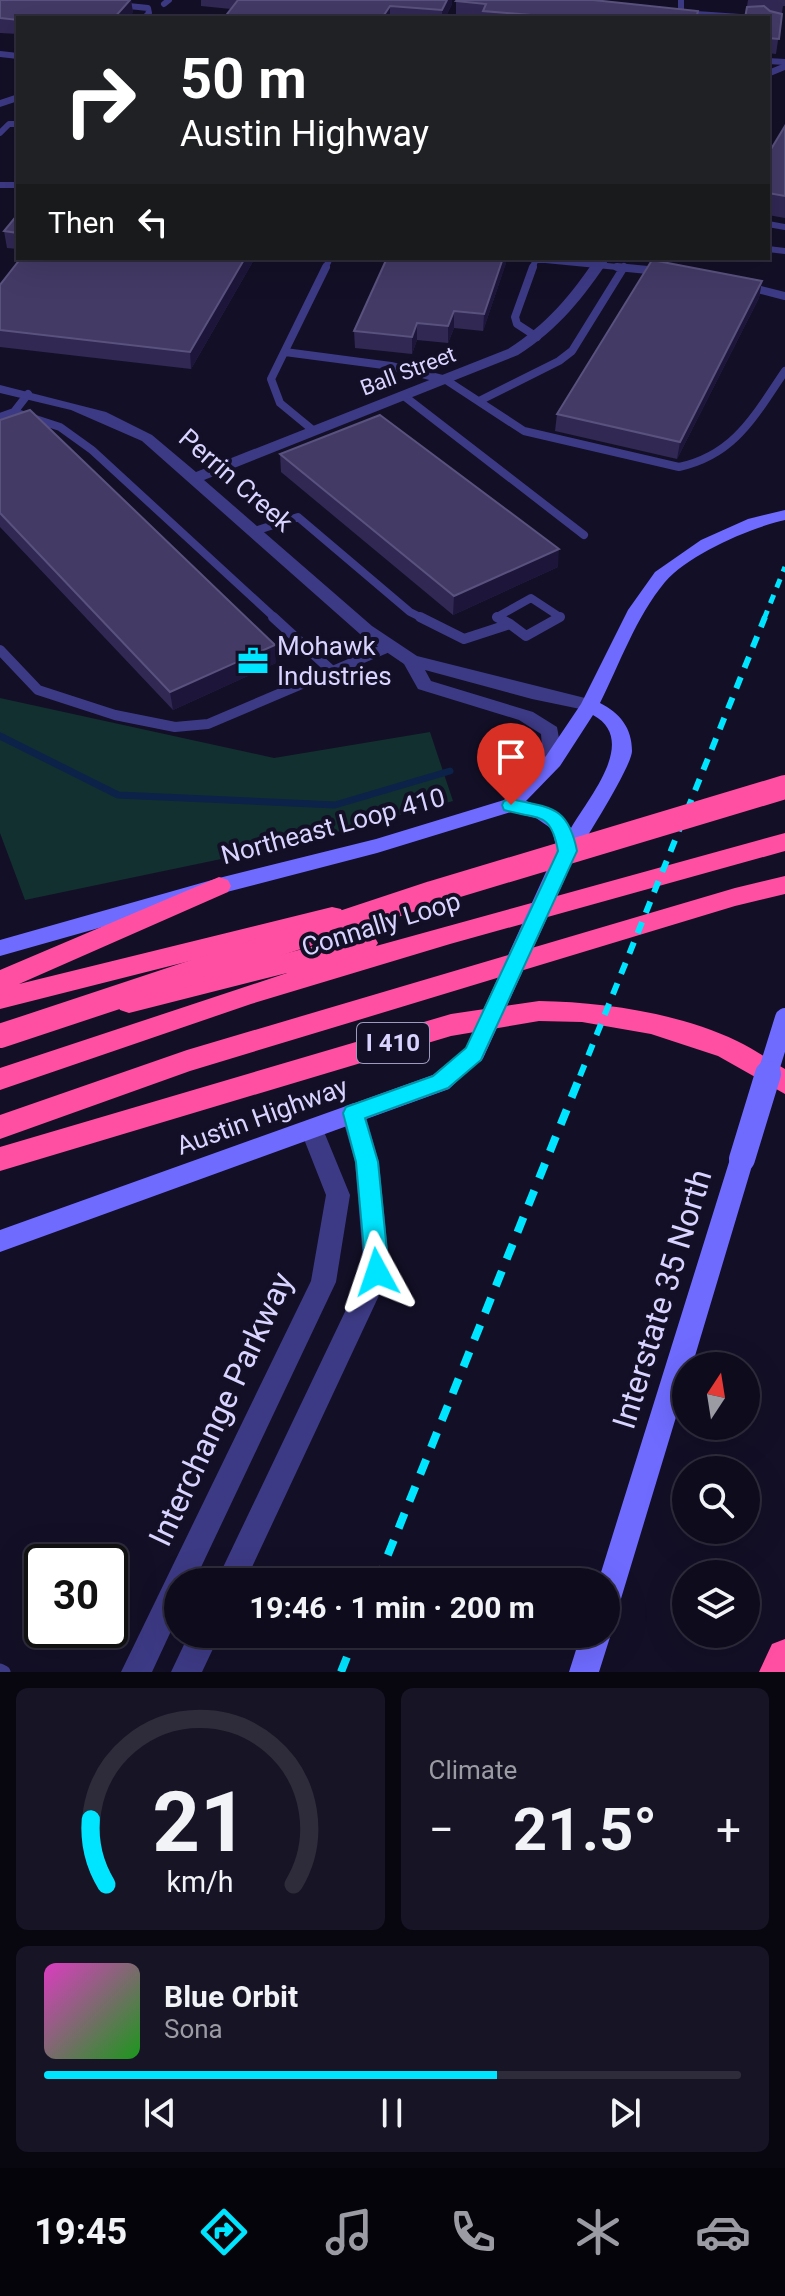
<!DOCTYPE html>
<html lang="en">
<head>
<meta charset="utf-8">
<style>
  body { margin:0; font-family:Roboto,sans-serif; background:#171425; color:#f1f3f6; height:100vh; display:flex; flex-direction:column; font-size:30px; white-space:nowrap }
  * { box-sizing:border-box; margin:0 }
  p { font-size:26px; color:#9b9ba3 }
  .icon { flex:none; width:44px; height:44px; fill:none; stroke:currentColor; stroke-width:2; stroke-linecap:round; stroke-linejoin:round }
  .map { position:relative; height:1672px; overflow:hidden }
  .panel { display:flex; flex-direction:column; gap:16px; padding:16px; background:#08060f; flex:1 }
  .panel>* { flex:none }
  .banner { position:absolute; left:16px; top:16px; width:754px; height:244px; border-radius:0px; box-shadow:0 8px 32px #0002,0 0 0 2px #2e2b3b; background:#202124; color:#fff; overflow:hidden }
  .needle { width:52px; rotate:12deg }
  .buttons { position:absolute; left:672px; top:1352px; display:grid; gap:16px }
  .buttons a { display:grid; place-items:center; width:88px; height:88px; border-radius:50%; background:#0e0b1c; box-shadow:0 8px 32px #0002,0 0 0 2px #2e2b3b; font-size:40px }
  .speed { position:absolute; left:24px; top:1544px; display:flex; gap:16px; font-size:40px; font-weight:700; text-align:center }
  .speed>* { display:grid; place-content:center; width:104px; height:104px; border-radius:50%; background:#0e0b1c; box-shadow:0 8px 32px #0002,0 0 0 2px #2e2b3b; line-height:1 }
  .speed .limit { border:4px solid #111; border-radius:12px; background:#fff; color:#111 }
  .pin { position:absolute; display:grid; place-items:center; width:68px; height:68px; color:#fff; margin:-82px -34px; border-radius:50% 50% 50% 0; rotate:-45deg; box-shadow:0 0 8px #0007 }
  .pin .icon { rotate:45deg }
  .me { position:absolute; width:88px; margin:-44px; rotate:355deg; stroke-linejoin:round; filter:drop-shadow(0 0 6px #0008) }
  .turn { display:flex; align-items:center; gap:28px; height:168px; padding:0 32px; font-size:36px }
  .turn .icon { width:104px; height:104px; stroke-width:2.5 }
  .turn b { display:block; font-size:56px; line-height:68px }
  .then { display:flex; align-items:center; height:76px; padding:0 32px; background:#0003; gap:16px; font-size:30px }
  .big { font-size:60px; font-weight:700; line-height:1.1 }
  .panel .tile { flex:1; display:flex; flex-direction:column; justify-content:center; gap:12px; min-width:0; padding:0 28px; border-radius:12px; background:#171425 }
  .panel .dial { align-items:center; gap:0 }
  .dial svg { height:208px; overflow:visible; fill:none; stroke:#2e2b3b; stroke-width:7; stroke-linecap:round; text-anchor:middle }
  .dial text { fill:#f1f3f6; stroke:none }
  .song { display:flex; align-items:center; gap:24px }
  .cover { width:96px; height:96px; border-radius:12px; background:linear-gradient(135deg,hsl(310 70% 55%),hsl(120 70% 35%)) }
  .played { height:8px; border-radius:4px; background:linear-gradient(90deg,#00e5ff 65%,#2e2b3b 65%) }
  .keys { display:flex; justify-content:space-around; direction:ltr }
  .heat { display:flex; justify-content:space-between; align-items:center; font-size:44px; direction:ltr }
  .panel .tiles { flex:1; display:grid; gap:16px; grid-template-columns:1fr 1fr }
  .tile:last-child { grid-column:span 2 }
  .trip { position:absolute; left:164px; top:1568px; width:456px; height:80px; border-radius:40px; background:#0e0b1c; box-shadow:0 8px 32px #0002,0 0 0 2px #2e2b3b; font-weight:700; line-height:80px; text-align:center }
  .tabs { display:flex; height:128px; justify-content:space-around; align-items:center; background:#06040b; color:#9b9ba3 }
  .tabs .icon { width:56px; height:56px }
  .tabs .on { color:#00e5ff }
  .tabs b { font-size:36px; color:#f1f3f6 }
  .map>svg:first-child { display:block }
  .green { fill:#12302f }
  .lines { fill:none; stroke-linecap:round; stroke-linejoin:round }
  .stream { stroke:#0c2248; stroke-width:7 }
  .service-far3 { stroke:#3d3a85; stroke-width:6 }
  .service-far2 { stroke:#3d3a85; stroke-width:8 }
  .service-far1 { stroke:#3d3a85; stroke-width:10 }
  .service { stroke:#3d3a85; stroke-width:13 }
  .minor { fill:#3d3a85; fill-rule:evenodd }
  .secondary { fill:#6f6bff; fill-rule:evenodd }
  .motorway { fill:#ff4fa3; fill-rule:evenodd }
  .rail-far2 { stroke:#00e5ff; stroke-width:5; stroke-dasharray:9 8; stroke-linecap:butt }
  .rail-far1 { stroke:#00e5ff; stroke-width:6; stroke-dasharray:12 10; stroke-linecap:butt }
  .rail { stroke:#00e5ff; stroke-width:8; stroke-dasharray:16 13; stroke-linecap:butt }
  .secondary-bridge-far1 { stroke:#6f6bff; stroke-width:20 }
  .secondary-bridge { stroke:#6f6bff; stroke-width:26 }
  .motorway-bridge { stroke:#ff4fa3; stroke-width:24 }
  .wall { fill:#312854 }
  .shaded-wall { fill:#1d163a }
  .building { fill:#433a66; stroke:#5a527e; stroke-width:2 }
  .route { fill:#00e5ff; stroke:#0095a6; stroke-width:2 }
  .labels { text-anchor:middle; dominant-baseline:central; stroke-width:8; stroke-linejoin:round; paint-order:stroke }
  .far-street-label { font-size:22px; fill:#d9d4ff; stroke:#130f26 }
  .shield { fill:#130f26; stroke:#9e99be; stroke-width:2 }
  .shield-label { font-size:24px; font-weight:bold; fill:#d9d4ff }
  .street-label { font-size:26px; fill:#d9d4ff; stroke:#130f26 }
  .poi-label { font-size:26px; fill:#d9d4ff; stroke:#130f26; text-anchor:start }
  .near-street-label { font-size:32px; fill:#d9d4ff; stroke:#130f26 }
</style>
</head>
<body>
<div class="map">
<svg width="785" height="1672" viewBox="0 0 785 1672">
  <rect width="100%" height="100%" fill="#130f26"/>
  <path class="green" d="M 0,698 L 274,758 L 430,732 L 453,801 L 288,845 L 25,900 L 0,833 Z"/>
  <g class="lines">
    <path class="stream" d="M 0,736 L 118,795 L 335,805 L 450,771"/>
    <path class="service-far3" d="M 681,0 L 681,11
      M 164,4 L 169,0
      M 119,5 L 148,8 L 149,13 L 144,18
      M 0,54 L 18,56
      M 768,61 L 785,62
      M 0,133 L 9,124 L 18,124
      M 0,185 L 18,185
      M 768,224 L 785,227
      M 768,249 L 785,251
      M 525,258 L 638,269
      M 325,269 L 330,258
      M 532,269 L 536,259"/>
    <path class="service-far2" d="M 533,267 L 515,317 L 517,324 L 537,337
      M 617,267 L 658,271
      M 749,287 L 785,296
      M 285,352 L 391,366 L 446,380 L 524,431 L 679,467 C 735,455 755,415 785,371
      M 404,396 L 584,535
      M 479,401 L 559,361 L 572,351 L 624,267
      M 14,412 L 60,427 L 92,450 L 276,619
      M 0,417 L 14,412 L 28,394
      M 314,431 L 280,403 L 271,379 L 326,267
      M 255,531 L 298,517 L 410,612 L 424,619
      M 501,619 L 497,617 L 531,598 L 560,617 L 556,619"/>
    <path class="service-far1" d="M 273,617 L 332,671
      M 420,617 L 464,639 L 510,624
      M 497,617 L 510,624
      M 510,624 L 526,636 L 560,617
      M 0,650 L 38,690 L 115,715 L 175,727 L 208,724 L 389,647"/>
    <path class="service" d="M 0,1670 L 4,1672"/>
    <path class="minor" d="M 667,9 L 755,15 L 760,18 L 671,14 L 667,13 Z
      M 785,63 L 785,70 L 768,77 L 768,70 Z
      M 18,94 L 18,101 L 0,107 L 0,100 Z
      M 596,258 L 610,258 C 584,297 558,330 518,355 L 204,480 L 372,626 L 417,656 L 597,701 L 599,705 L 597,709 L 590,711 L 532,699 L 425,670 L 431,681 L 533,712 L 557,727 L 563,761 L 553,768 L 543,761 L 541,734 L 519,720 L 418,689 L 404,664 L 360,634 L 142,441 L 71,410 L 0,393 L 0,385 L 106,412 L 152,435 L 196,472 L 508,349 C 546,325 571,295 596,258 Z
      M 353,1103 L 361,1106 L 365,1113 L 379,1162 L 390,1272 L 245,1582 L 216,1582 L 364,1272 L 355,1162 L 341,1113 L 345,1106 Z
      M 312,1119 L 320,1122 L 350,1195 L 336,1282 L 194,1582 L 178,1582 L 178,1616 L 152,1672 L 121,1672 L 311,1281 L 326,1195 L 300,1129 L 304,1122 Z
      M 189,1634 L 220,1634 L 202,1672 L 171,1672 Z"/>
    <path class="secondary" d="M 785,510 L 785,520 C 750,528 689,554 665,582 C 636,617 620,663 600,703 C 620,713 632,728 632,751 C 632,766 584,842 573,859 L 559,859 L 552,829 L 536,818 L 511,812 L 377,853 L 219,894 L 0,956 L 0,940 L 219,878 L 376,839 L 504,800 L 546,756 L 581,704 L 628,610 L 655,572 L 701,540 L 748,519 ZM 593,715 C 639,740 589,797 571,828 L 559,813 L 526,801 L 560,766 Z
      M 474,1045 L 482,1048 L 485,1054 L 449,1089 L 0,1252 L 0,1230 L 433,1075 L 466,1048 Z
      M 742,1149 L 750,1152 L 754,1159 L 692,1366 L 686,1366 L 686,1384 L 620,1602 L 616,1612 L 606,1616 L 606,1582 L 598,1582 L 730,1159 L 734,1152 Z
      M 606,1623 L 611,1634 L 599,1672 L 569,1672 L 581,1634 L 606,1634 Z"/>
    <path class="motorway" d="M 785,833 L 785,851 L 450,944 L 251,1004 L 0,1090 L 0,1068 L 287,973 L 129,1013 L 120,1010 L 116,1003 L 120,996 L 365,933 L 374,936 L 378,943 L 376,946 Z
      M 785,876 L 785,894 L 735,906 L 190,1071 L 0,1139 L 0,1115 L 187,1050 L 735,888 Z
      M 219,877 L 228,880 L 231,886 L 228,892 L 19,984 L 332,907 L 341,909 L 345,916 L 341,923 L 332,925 L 0,1009 L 0,970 Z
      M 539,1001 C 603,1002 679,1013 737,1041 C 754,1049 769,1060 785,1069 L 785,1094 L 718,1056 L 651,1034 L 582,1022 L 539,1021 L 451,1036 L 0,1171 L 0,1147 L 451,1014 Z
      M 785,1639 L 785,1672 L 759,1672 L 772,1644 Z"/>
    <path class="rail-far2" d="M 764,619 L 785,567"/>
    <path class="rail-far1" d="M 580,1076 L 765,617"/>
    <path class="rail" d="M 377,1582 L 581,1074
      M 341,1672 L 356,1634"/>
    <path class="secondary-bridge-far1" d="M 474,1054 L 557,872
      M 767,1076 L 785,1018"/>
    <path class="secondary-bridge" d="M 742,1159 L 768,1074"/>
    <path class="motorway-bridge" d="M 0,1036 L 432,893 L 785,787"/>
  </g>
  <path class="wall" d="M 0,0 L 131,0 L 133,13 L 18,18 L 18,34 L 0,33 Z
    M 201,0 L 452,0 L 452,4 L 445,18 L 224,18 L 231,9 L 201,6 Z
    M 748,0 L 785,0 L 785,6 L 783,6 L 776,54 L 768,53 L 768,18 L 745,18 Z
    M 456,1 L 698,11 L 697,18 L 477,18 L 456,16 Z
    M 785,126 L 785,218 L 768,215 L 768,154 Z
    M 18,214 L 18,249 L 7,248 L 4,231 Z
    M 255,258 L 191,369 L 0,347 L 0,285 Z
    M 506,263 L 483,331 L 454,328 L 448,343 L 417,340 L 412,354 L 355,348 L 354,331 Z
    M 762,281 L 759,298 L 677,459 L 555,431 L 557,414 Z
    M 0,420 L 276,663 L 173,710 L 0,527 Z
    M 280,454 L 558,567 L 453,615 L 281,472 Z"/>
  <path class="shaded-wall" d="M 130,0 L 131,0 L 133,13 L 128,18 L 114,18 Z
    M 447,0 L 452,0 L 452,4 L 445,18 L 442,18 L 442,10 Z
    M 390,6 L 390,18 L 382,18 Z
    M 245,258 L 255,258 L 191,369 L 190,352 Z
    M 503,258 L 506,258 L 506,263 L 483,331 L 484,314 Z
    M 762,281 L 759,298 L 677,459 L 680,442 Z
    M 454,311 L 454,328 L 448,343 L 448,326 Z
    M 417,323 L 417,340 L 412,354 L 412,337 Z
    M 559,549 L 558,567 L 453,615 L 454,596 Z
    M 275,645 L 276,663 L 173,710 L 170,692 Z"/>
  <path class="building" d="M 0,0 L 130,0 L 114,18 L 18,18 L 18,20 L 0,18 Z
    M 238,0 L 447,0 L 442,10 L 390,6 L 382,18 L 224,18 Z
    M 457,0 L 593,0 L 698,11 L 696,18 L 566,18 L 483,11 L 486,4 L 456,1 Z
    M 764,6 L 770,11 L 782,14 L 779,39 L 768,38 L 768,18 L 745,18 L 747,7 Z
    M 785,126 L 785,196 L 768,193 L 768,154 Z
    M 18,214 L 18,233 L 4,231 Z
    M 21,258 L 245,258 L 190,352 L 0,330 L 0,285 Z
    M 387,258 L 503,258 L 484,314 L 454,311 L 448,326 L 417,323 L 412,337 L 354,331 Z
    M 652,260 L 762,281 L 680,442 L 557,414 Z
    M 30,410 L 275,645 L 170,692 L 0,513 L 0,420 Z
    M 380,415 L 559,549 L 454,596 L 280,454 Z"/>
  <path class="route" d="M 511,799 C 551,808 568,806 577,851 L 481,1060 L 448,1088 L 365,1118 L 378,1162 L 389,1272 L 385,1279 L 377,1283 L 369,1279 L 366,1272 L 356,1162 L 343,1113 L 346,1107 L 433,1076 L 466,1048 L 558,851 C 551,811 539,820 504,810 L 502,805 L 504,801 Z"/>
  <defs>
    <g id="office-bare" transform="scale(2.4)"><path d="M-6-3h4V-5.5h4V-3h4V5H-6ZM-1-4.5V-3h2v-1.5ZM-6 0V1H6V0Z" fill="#00e5ff" stroke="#130f26" stroke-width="2.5" paint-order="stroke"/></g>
  </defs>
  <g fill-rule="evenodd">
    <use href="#office-bare" x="253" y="661"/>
  </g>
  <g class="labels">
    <g class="far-street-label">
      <text transform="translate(408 371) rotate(-21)">Ball Street</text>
    </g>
    <rect class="shield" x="357" y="1023" width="72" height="40" rx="6"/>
    <g class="shield-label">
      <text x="393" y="1043">I 410</text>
    </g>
    <g class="street-label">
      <text transform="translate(236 480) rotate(41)">Perrin Creek</text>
      <text transform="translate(333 826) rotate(-15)">Northeast Loop 410</text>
      <text transform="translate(381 924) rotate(-17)">Connally Loop</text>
      <text transform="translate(262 1116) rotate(-20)">Austin Highway</text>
    </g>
    <g class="poi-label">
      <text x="277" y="646">Mohawk<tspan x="277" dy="30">Industries</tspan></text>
    </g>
    <g class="near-street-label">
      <text transform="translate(662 1299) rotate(-73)">Interstate 35 North</text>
      <text transform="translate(221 1409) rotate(-65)">Interchange Parkway</text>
    </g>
  </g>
</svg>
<div class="buttons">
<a><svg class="needle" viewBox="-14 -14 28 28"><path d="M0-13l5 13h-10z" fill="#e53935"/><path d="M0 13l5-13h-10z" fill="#9b9ba3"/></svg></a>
<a><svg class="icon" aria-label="search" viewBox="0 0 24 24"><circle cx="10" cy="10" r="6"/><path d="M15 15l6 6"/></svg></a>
<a><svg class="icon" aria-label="layers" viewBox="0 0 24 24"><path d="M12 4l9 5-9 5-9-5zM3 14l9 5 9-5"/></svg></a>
</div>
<div class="speed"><div class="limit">30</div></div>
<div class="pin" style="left:511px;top:805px;background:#d93025"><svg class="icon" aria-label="arrive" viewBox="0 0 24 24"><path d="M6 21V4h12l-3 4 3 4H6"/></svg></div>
<svg class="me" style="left:377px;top:1272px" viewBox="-20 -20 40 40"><path d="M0-17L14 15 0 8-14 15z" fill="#00e5ff" stroke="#fff" stroke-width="4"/></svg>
<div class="trip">19:46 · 1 min · 200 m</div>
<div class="banner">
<div class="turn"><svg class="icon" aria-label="right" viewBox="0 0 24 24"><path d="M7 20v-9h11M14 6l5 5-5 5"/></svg><div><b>50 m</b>Austin Highway</div></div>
<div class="then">Then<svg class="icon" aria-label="left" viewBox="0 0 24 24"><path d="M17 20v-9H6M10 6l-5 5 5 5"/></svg></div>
</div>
</div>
<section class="panel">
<div class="tiles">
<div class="tile dial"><svg viewBox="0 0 100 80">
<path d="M14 69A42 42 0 1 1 86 69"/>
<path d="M14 69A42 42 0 0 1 8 44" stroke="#00e5ff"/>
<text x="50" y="56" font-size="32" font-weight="700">21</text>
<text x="50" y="72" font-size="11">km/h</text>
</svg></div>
<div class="tile"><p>Climate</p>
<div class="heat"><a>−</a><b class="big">21.5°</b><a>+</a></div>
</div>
<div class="tile">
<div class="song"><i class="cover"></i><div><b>Blue Orbit</b><p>Sona</p></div></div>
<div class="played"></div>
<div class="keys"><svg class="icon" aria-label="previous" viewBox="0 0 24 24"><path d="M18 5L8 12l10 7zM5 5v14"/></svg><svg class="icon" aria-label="pause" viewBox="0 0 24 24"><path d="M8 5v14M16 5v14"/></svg><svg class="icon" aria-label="next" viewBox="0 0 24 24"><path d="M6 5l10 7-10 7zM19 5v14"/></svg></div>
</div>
</div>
</section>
<nav class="tabs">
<b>19:45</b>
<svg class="icon on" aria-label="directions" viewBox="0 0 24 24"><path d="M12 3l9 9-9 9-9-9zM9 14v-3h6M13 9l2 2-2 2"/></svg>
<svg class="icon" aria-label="music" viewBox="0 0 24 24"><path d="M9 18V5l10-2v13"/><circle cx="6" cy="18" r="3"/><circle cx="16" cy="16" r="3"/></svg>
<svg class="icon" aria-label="phone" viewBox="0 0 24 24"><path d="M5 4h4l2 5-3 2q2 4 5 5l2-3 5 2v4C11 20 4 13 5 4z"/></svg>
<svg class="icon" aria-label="climate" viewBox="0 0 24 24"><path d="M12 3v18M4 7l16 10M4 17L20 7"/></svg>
<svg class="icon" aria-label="car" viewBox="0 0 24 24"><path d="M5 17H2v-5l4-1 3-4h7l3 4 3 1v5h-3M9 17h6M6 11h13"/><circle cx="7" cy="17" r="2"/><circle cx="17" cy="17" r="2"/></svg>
</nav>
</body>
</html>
